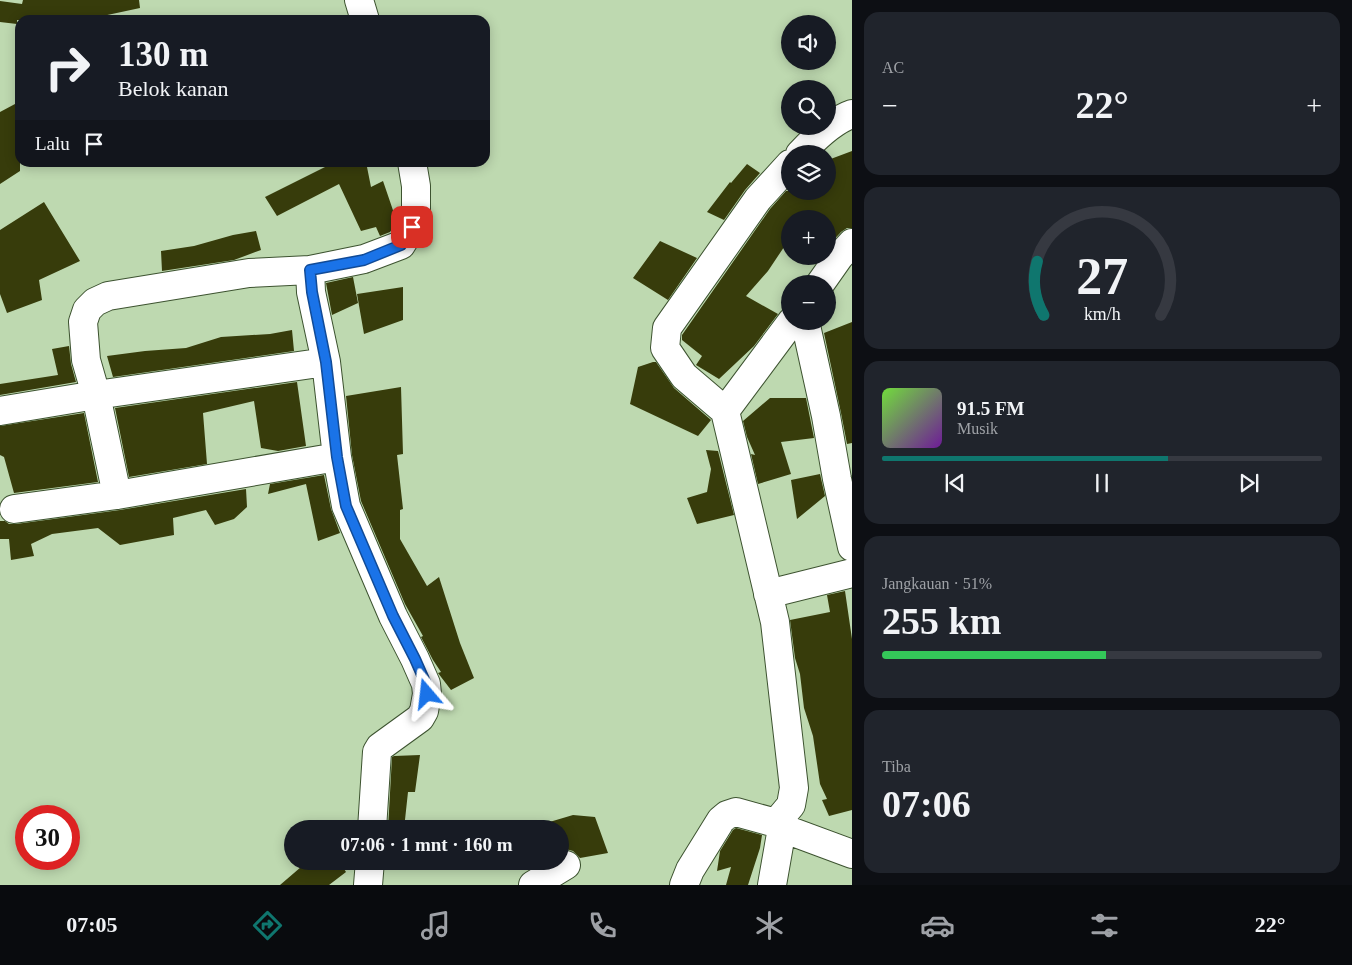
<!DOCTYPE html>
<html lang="id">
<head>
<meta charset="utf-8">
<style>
  body { margin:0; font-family:Georgia,serif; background:#20242c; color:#f1f3f6; height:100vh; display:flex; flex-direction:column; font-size:19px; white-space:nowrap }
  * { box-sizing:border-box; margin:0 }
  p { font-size:16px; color:#9ea1a6 }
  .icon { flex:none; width:28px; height:28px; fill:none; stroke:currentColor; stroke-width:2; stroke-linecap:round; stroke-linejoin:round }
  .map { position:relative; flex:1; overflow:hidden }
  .sheet { display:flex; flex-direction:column; gap:12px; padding:12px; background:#0d0f14; width:500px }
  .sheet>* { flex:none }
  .hud { position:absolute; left:15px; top:15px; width:475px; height:152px; border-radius:15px; box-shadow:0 2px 12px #0003; background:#171b24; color:#f1f3f6; overflow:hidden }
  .buttons { position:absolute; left:781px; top:15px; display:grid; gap:10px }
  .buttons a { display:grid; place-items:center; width:55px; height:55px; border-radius:50%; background:#171b24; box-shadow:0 2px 12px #0003; font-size:25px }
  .speed { position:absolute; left:15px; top:805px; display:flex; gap:10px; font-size:25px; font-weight:700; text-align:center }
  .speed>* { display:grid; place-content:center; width:65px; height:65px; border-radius:50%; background:#171b24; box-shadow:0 2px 12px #0003; line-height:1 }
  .speed .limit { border:8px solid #d22; background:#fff; color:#111 }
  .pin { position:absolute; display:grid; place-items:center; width:42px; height:42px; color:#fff; margin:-21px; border-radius:10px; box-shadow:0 2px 8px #0006 }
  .me { position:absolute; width:55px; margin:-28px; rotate:343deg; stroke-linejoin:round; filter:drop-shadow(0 0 4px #0008) }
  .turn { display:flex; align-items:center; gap:18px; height:105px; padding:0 20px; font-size:22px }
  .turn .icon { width:65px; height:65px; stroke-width:2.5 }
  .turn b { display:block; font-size:35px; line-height:42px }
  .then { display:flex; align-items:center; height:48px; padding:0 20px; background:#0003; gap:10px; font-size:19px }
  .big { font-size:38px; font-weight:700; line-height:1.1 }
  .sheet .tile { flex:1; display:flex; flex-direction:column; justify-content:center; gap:8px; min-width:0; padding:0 18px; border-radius:15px; background:#20242c }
  .sheet .dial { align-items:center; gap:0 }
  .dial svg { height:130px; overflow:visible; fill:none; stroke:#363941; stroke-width:7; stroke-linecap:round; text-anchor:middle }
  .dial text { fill:#f1f3f6; stroke:none }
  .song { display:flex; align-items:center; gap:15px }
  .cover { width:60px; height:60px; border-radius:8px; background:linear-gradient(135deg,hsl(100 70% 55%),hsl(280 70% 35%)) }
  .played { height:5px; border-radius:2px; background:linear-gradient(90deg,#0f766e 65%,#363941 65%) }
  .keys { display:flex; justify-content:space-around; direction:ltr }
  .heat { display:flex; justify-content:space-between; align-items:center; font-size:28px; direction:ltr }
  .charge { height:8px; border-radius:4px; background:linear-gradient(90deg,#34c759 51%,#363941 0) }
  .trip { position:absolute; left:284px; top:820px; width:285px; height:50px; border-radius:25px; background:#171b24; box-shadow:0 2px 12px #0003; font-weight:700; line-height:50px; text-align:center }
  .menu { display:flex; height:80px; justify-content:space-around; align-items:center; background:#090b0e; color:#9ea1a6 }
  .menu .icon { width:35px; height:35px }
  .menu .active { color:#0f766e }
  .menu b { font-size:22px; color:#f1f3f6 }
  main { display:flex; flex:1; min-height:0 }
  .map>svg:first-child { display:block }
  .building { fill:#373c0b }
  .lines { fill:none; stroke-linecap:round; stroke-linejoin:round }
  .minor-casing { stroke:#3d5330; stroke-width:30 }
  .minor { stroke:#fff; stroke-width:28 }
  .route-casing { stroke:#114b97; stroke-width:12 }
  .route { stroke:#1a73e8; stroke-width:9 }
</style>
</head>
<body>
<main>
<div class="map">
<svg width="852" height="885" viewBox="0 0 852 885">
  <rect width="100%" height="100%" fill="#bed9b0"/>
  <path class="building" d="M 23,0 L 139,0 L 140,8 L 84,20 L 17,20 L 17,24 L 0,22 L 0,1 L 22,4 Z
    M 15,104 L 20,116 L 20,171 L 0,184 L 0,112 Z
    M 852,151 L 852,228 L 847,228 L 841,232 L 828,246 L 828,219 L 790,219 L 790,238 L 768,271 L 746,296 L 778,314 L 754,346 L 719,379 L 696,365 L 702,356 L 682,340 L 682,335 L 770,209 L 786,191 L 828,191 L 828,160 Z
    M 335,162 L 366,162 L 371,187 L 383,181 L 397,222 L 390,232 L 380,236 L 376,227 L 361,231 L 339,184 L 277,216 L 265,197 Z
    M 747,164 L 760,173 L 745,190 L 724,220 L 707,212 L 730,182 L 731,183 Z
    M 44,202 L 80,261 L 39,280 L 42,300 L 7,313 L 0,294 L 0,230 Z
    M 256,231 L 261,250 L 234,260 L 162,271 L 161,251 L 194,246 L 233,235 Z
    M 660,241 L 697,258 L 668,300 L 633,278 Z
    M 353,277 L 358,303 L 332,315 L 326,283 Z
    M 403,287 L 403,320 L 364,334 L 357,294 Z
    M 852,322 L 852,443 L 847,444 L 841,413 L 824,333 Z
    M 292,330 L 294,351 L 113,377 L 107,356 L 145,351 L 186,348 L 221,337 L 270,334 Z
    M 69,346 L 71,364 L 76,382 L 0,395 L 0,384 L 58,375 L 52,349 Z
    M 653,362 L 656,362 L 674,388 L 711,420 L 698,436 L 630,404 L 638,367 Z
    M 297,382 L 306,446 L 278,451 L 261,448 L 254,401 L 203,413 L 207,464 L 129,477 L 115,408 Z
    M 401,387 L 403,454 L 397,455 L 403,509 L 400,510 L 400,539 L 427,586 L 439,577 L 460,643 L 474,678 L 451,690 L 438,673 L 441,672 L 433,660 L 421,637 L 423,636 L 405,604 L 361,501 L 352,455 L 346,396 Z
    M 770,398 L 806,398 L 814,438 L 781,442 L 791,474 L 758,484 L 751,454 L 755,455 L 747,437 L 743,421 Z
    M 84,413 L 98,482 L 14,493 L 4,457 L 0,455 L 0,426 Z
    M 706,450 L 718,451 L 734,515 L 697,524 L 687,498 L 707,492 L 711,469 Z
    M 820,474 L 825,496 L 797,519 L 791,480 Z
    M 324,475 L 331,509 L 340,533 L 318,541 L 306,484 L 268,494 L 270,484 Z
    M 246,489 L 247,507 L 234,519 L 215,525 L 206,510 L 173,518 L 174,535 L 120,545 L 98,528 L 52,534 L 31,544 L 34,556 L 11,560 L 9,539 L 0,539 L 0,521 L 5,521 L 9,524 L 16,524 L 120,510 Z
    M 845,591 L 852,639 L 852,810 L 829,816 L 822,800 L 827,799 L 820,784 L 813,736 L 804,708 L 800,674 L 795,658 L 790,620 L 830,612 L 827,595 Z
    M 420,755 L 415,792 L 408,792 L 404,829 L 388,829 L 392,757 L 394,756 Z
    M 573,815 L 595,817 L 608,853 L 580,858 L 573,851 L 566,849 L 560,851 L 560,829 L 526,829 Z
    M 736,828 L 762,835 L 760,848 L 748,885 L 726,885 L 731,867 L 717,871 L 720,851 L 733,830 Z
    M 308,861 L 339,861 L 346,872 L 329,885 L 280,885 Z
    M 491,861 L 542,861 L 535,865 L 529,866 L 491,863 Z"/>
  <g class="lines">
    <g class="minor-casing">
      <path id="minor" d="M 359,0 L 365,20
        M 800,154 C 813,140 834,120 852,114
        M 820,284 L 839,257 L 852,243
        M 805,321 L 826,416 L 837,479 L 852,547
        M 0,411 L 96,395 L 326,362
        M 725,411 L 792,321
        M 117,495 L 96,395 L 86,360 L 83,322 L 87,310 L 95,302 L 108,296 L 249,273 L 310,270
        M 14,509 L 117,495 L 337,457
        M 768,594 L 852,573
        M 776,823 L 791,805 L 794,788 L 775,622 L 725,411 L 684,376 L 665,348 L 667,328 L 758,199 L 790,164
        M 372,829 L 377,752 L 380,747 L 420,718 L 424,711 L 427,694 L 426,684 L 415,659 L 393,616 L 346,506 L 337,457 L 326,362 L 311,292 L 310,270 L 364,259 L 401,245 L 412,227 L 416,210 L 416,186 L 412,162
        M 368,885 L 370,861
        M 533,885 L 566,865
        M 684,885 L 690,870 L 721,820 L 727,815 L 736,812 L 776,823 L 782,828 L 852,854
        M 772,885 L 782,828"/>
    </g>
    <use href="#minor" class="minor"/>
  </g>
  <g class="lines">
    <g class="route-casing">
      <path id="route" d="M 412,227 L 401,245 L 364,260 L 310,270 L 312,292 L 326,362 L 337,457 L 346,506 L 393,616 L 415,659 L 426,684 L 427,694"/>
    </g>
    <use href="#route" class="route"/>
  </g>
</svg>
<div class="buttons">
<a><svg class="icon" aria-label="sound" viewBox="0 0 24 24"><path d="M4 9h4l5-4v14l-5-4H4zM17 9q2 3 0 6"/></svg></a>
<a><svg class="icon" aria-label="search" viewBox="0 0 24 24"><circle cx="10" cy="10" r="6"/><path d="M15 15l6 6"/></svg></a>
<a><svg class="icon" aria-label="layers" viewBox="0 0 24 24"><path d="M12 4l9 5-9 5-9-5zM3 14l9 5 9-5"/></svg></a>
<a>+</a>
<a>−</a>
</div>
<div class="speed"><div class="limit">30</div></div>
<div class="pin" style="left:412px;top:227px;background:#d93025"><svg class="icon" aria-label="arrive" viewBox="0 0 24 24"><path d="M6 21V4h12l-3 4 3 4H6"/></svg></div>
<svg class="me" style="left:427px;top:694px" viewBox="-20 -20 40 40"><path d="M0-17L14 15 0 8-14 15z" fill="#1a73e8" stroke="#fff" stroke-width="4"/></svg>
<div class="trip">07:06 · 1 mnt · 160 m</div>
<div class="hud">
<div class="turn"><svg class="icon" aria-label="right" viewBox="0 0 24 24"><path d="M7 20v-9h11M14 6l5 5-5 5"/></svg><div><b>130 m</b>Belok kanan</div></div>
<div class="then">Lalu<svg class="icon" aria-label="arrive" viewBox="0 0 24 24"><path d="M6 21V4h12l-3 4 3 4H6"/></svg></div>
</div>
</div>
<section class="sheet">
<div class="tile"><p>AC</p>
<div class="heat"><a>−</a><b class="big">22°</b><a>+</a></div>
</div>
<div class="tile dial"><svg viewBox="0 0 100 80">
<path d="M14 69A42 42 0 1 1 86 69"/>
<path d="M14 69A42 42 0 0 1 10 36" stroke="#0f766e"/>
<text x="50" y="56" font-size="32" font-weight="700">27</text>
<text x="50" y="72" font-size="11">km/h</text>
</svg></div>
<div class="tile">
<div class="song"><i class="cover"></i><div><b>91.5 FM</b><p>Musik</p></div></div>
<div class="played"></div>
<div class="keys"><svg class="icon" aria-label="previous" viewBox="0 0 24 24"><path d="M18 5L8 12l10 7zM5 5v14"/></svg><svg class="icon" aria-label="pause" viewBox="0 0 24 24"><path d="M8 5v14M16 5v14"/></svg><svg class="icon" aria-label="next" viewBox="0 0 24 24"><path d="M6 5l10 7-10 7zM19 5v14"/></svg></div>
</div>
<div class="tile"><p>Jangkauan · 51%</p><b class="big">255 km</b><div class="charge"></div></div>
<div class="tile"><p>Tiba</p><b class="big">07:06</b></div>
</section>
</main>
<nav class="menu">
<b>07:05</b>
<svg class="icon active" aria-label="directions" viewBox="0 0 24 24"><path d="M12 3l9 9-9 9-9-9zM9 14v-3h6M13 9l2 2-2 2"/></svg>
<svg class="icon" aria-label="music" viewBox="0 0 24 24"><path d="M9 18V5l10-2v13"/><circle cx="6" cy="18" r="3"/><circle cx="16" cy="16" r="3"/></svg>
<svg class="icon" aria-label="phone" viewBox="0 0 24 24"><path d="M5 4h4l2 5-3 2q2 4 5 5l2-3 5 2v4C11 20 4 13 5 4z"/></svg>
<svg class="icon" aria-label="climate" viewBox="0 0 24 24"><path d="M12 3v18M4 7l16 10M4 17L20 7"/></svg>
<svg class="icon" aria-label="car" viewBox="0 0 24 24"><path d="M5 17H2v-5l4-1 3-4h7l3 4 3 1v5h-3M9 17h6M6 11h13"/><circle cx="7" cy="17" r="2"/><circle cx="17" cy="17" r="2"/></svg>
<svg class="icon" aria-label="filters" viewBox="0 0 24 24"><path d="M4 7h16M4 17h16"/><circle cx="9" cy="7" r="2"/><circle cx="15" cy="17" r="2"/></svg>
<b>22°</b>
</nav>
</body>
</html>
